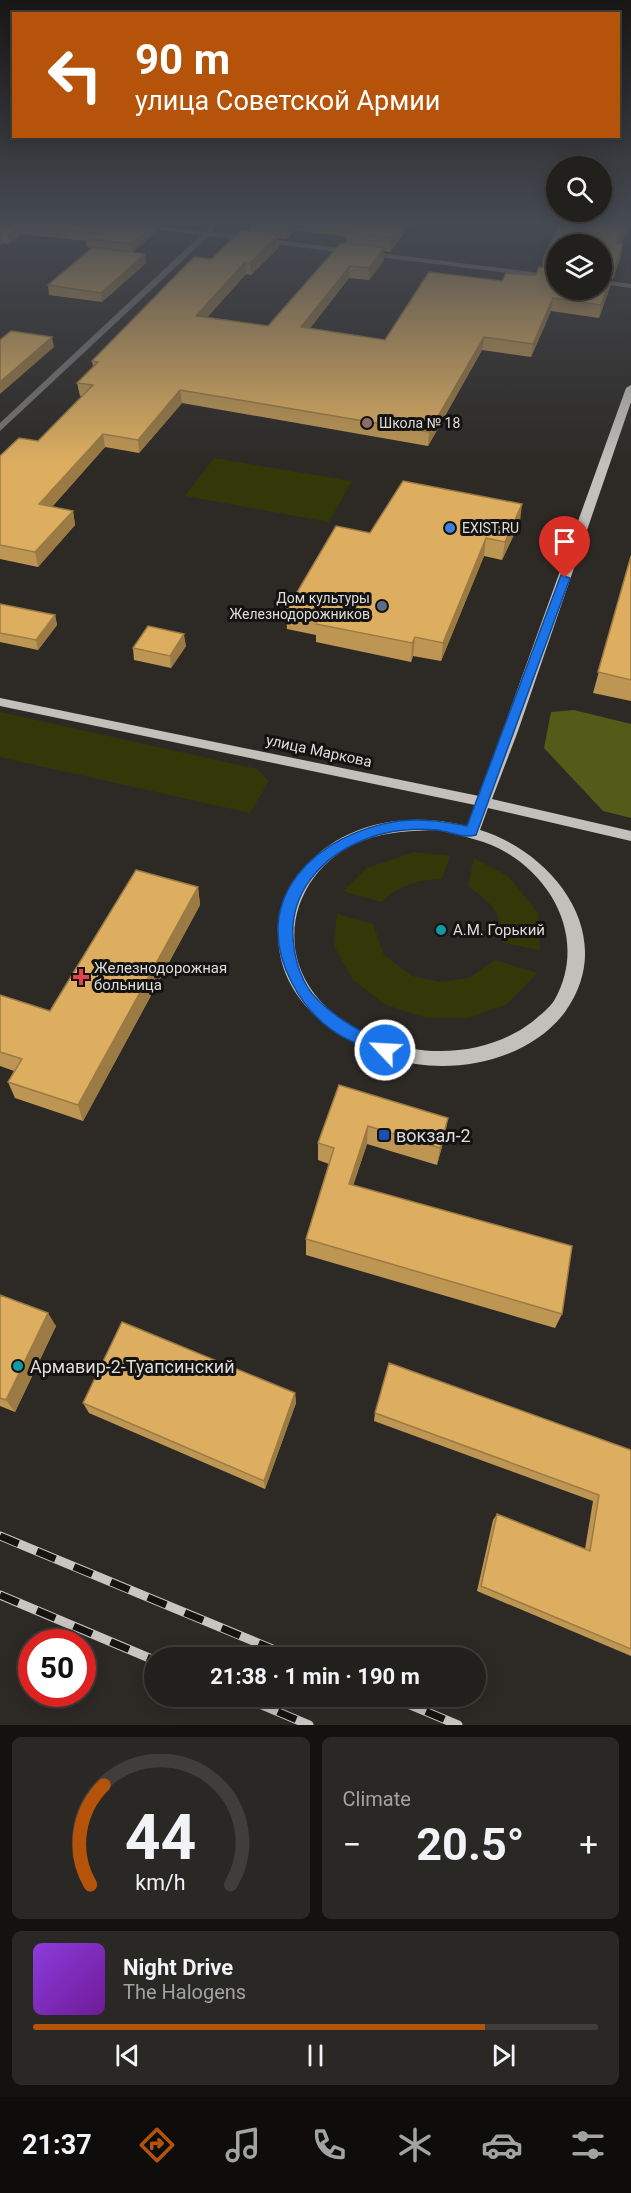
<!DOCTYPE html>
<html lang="en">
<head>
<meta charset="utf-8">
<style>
  body { margin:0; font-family:Roboto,sans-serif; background:#2a2825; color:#f1f3f6; height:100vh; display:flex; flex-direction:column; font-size:22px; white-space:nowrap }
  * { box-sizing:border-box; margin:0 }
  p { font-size:20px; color:#a2a3a3 }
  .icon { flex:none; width:33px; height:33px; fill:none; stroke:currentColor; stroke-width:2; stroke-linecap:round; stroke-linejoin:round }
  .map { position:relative; height:1725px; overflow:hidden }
  .details { display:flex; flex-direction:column; gap:12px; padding:12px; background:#13120f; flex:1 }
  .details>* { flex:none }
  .banner { position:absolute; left:12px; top:12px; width:608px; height:126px; border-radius:0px; box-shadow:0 3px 15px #0003,0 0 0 2px #3f3e3b; background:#b45309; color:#fff; overflow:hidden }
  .tools { position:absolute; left:546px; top:156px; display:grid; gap:12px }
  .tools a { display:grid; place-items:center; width:66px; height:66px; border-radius:50%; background:#22201c; box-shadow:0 3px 15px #0003,0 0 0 2px #3f3e3b; font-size:30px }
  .speed { position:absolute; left:18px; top:1629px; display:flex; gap:12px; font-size:30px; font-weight:700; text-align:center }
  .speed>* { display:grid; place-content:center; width:78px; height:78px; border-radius:50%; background:#22201c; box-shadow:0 3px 15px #0003,0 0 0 2px #3f3e3b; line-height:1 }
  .speed .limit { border:9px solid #d22; background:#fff; color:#111 }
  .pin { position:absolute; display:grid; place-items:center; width:51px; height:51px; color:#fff; margin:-62px -26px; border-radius:50% 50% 50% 0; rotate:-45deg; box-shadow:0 0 6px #0007 }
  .pin .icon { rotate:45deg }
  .me { position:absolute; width:66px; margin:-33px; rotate:295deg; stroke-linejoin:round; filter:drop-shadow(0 0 4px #0008) }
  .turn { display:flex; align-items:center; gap:21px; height:126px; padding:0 24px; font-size:27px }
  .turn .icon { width:78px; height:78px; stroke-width:2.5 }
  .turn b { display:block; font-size:42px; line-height:51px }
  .big { font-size:45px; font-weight:700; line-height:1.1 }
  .details .tile { flex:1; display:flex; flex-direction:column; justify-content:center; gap:9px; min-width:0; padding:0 21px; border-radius:9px; background:#2a2825 }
  .details .dial { align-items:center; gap:0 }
  .dial svg { height:156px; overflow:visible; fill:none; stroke:#3f3e3b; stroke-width:7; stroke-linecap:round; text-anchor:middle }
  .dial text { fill:#f1f3f6; stroke:none }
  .song { display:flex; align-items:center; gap:18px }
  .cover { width:72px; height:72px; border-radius:9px; background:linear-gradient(135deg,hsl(270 70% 55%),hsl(280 70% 35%)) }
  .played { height:6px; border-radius:3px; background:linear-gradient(90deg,#b45309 80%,#3f3e3b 80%) }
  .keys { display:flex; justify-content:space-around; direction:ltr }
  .heat { display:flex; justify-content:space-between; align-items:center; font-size:33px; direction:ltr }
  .details .tiles { flex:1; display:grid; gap:12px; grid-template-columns:1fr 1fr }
  .tile:last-child { grid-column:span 2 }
  .trip { position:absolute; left:144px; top:1647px; width:342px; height:60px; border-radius:30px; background:#22201c; box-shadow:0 3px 15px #0003,0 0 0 2px #3f3e3b; font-weight:700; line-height:60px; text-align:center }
  .tab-bar { display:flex; height:96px; justify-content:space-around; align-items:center; background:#0e0d0b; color:#a2a3a3 }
  .tab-bar .icon { width:42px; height:42px }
  .tab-bar .on { color:#b45309 }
  .tab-bar b { font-size:27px; color:#f1f3f6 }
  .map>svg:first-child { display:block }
  .green { fill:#333808 }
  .forest { fill:#535b18 }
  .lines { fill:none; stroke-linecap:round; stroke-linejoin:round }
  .minor { fill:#777573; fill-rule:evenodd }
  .major { fill:#c3c0bc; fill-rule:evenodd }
  .rail-casing { stroke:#c8c5c3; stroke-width:9 }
  .rail { stroke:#141311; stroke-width:7; stroke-dasharray:20; stroke-linecap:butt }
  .wall { fill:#be9653; fill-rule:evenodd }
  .shaded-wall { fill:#9b7a43 }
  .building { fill:#ddae60; stroke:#9b7a43; stroke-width:1.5 }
  .route { fill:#1a73e8; stroke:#114b97; stroke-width:1.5 }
  .education-dot { fill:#8d6e63; stroke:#141311; stroke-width:2 }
  .shop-dot { fill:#3f7fe0; stroke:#141311; stroke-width:2 }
  .service-dot { fill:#5c6f8a; stroke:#141311; stroke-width:2 }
  .culture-dot { fill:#0f9aa8; stroke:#141311; stroke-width:2 }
  .health-dot { fill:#e0444e; stroke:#141311; stroke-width:2 }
  .transit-dot { fill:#1a4fb4; stroke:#141311; stroke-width:2 }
  .labels { text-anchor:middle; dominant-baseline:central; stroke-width:6; stroke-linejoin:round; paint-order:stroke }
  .far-poi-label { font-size:14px; fill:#dfdddb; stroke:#141311; text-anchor:start }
  .street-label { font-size:15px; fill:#dfdddb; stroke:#141311 }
  .poi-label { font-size:15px; fill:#dfdddb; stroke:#141311; text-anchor:start }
  .near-poi-label { font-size:18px; fill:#dfdddb; stroke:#141311; text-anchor:start }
</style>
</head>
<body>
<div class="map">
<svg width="631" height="1725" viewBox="0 0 631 1725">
  <rect width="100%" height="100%" fill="#2d2a26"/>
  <path class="green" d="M 214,458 L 352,481 L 329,522 L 185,496 Z
    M 0,712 L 257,769 L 269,781 L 250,813 L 0,757 Z
    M 414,852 L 450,856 L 442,879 C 416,880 400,885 381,902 L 343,891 L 367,868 Z
    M 474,858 L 508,876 L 538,913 L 540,950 L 503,943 C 502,913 492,903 468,886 Z
    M 337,914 L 373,924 L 384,955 L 412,976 L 440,982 L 469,978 L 495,960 L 537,973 L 507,1004 L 469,1018 L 427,1018 L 386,1005 L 353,980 L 334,946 Z"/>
  <path class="forest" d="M 574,710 L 631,724 L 631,818 L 603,811 L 544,748 L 551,712 Z"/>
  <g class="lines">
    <path class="minor" d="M 114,223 L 132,223 L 205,232 L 212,223 L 218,223 L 212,232 L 556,275 L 556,279 L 209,236 L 0,431 L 0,423 L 201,235 Z
      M 602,280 L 631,284 L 631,288 L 602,284 Z"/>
    <path class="major" d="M 631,385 L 631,402 L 518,731 L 492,799 L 631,831 L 631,841 L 488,808 L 480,830 C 555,853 619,937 565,1012 C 528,1062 447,1077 391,1058 C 191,992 283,781 467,826 L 475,805 L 0,706 L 0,698 L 479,796 L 626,388 ZM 437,830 C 458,835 479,839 498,848 C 554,876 587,941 555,999 C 550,1008 540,1015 532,1022 C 490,1054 429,1059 381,1040 C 353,1028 325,1012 309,986 C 274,930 305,861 365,840 C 388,831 413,831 437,830 Z"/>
    <g class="rail-casing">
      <path id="rail" d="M 0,1536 L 294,1658
        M 0,1595 L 154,1660
        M 241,1696 L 309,1725
        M 389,1696 L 458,1725"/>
    </g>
    <use href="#rail" class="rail"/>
  </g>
  <path class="wall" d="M 0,223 L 167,223 L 164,225 L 156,224 L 157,231 L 133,252 L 145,254 L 146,263 L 102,302 L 49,295 L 48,285 L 92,248 L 87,247 L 86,241 L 21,234 L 8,244 L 3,243 L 0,245 Z
    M 250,223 L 412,223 L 390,252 L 384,251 L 384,260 L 369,280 L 349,278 L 310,328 L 385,340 L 429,272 L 502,281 L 506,273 L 530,275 L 536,275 L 539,267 L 542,267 L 543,259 L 560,223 L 631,223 L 621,243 L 623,244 L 621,256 L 613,279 L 611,279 L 610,287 L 599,318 L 551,311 L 531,357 L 482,350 L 428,446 L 182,403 L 139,453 L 105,447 L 52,507 L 73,511 L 75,525 L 38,567 L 0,559 L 0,456 L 19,438 L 38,441 L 82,396 L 80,396 L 77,383 L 93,367 L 92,361 L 194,257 L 211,259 L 241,231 L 250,232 ZM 295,230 L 347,237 L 347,243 L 341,243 L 268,326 L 207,317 L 246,274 L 251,275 L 279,247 L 278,238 L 286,239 ZM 556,244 L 602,244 L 602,290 L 556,290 Z
    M 520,522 L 502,560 L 484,556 L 441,661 L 413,656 L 411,662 L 316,642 L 316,635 L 287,629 L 286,611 L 370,533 Z
    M 631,556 L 631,701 L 593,693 Z
    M 0,604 L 55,615 L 57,625 L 38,650 L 0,642 Z
    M 186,646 L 171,668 L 134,660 L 133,648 Z
    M 198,887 L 200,905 L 83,1121 L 15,1098 L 8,1082 L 14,1071 L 0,1066 L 0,995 L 50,1011 Z
    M 339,1085 L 445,1135 L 437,1165 L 367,1144 L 353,1185 L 562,1314 L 555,1328 L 306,1255 L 306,1239 L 329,1164 L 318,1160 L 318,1143 Z
    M 0,1295 L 56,1326 L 15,1412 L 0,1406 Z
    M 295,1393 L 296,1403 L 265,1489 L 89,1413 L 83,1403 Z
    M 375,1413 L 631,1450 L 631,1656 L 477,1591 L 493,1520 L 497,1514 L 585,1549 L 593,1501 L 374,1421 Z"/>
  <path class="shaded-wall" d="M 156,223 L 157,231 L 132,253 L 131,244 Z
    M 288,223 L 294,223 L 295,230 L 286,239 L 286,225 Z
    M 402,223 L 412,223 L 390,252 L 391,238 Z
    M 627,223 L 631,223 L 615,255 L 617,243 Z
    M 20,225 L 21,234 L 8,244 L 7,235 Z
    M 1,234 L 3,243 L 0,245 L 0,235 Z
    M 278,235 L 279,247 L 251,275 L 250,263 Z
    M 623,244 L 621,256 L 613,279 L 615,267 Z
    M 384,248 L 384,260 L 369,280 L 369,268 Z
    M 145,254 L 146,263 L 102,302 L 101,293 Z
    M 245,262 L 246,274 L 197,329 L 196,316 Z
    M 350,266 L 349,278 L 301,340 L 301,327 Z
    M 612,275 L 610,287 L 599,318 L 601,305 Z
    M 553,298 L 551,311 L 531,357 L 533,344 Z
    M 52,337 L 54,347 L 0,394 L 0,382 Z
    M 484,337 L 482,350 L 428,446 L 429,432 Z
    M 180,390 L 182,403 L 139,453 L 138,440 Z
    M 103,434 L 105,447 L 42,518 L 39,504 Z
    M 522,504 L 520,522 L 502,560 L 505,542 Z
    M 73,511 L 75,525 L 38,567 L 35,552 Z
    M 486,538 L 484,556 L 441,661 L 443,643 Z
    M 55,615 L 57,625 L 38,650 L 36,640 Z
    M 184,634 L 186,646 L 171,668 L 170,656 Z
    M 415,637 L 413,656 L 411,662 L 412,643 Z
    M 198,887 L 200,905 L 83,1121 L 78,1105 Z
    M 448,1118 L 445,1135 L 437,1165 L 440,1148 Z
    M 368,1126 L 367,1144 L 348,1201 L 349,1184 Z
    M 48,1313 L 56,1326 L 15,1412 L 6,1400 Z
    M 295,1393 L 296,1403 L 265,1489 L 264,1481 Z"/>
  <path class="building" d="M 0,223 L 156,223 L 131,244 L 86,238 L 93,233 L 20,225 L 7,235 L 1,234 L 0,235 Z
    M 266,223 L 288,223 L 286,225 Z
    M 345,223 L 402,223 L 391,238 L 347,232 L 354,224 Z
    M 560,223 L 627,223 L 617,243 L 623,244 L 615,267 L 602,268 L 603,273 L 612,275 L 601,305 L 553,298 L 533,344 L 484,337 L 429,432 L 180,390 L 138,440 L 103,434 L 39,504 L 73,511 L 35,552 L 0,545 L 0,456 L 19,438 L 38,441 L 93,385 L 77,383 L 98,362 L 92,361 L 194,257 L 211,259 L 241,231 L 278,235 L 250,263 L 245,262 L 196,316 L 268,326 L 341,243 L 384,248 L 369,268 L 350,266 L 301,327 L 385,340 L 429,272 L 502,281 L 506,273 L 530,275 L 536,275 L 539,267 L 556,268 L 556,290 L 602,290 L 602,244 L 556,244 L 556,261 L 543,259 Z
    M 93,247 L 145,254 L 101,293 L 48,285 Z
    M 11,331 L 52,337 L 0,382 L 0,340 Z
    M 403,481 L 522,504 L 505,542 L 486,538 L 443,643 L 415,637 L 412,643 L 316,624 L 319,617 L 286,611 L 336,526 L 370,533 Z
    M 631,556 L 631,680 L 598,672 Z
    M 0,604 L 55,615 L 36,640 L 0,633 Z
    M 148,626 L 184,634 L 170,656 L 133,648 Z
    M 136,870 L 198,887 L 78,1105 L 8,1082 L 22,1059 L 0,1052 L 0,995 L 50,1011 Z
    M 339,1085 L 448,1118 L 440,1148 L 368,1126 L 349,1184 L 572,1246 L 562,1314 L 306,1239 L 334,1148 L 318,1143 Z
    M 0,1295 L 48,1313 L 6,1400 L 0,1398 Z
    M 122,1322 L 295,1393 L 264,1481 L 83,1403 Z
    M 389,1363 L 631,1450 L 631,1649 L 481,1586 L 497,1514 L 590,1551 L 599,1495 L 375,1413 Z"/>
  <linearGradient id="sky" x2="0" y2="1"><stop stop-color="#191715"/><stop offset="0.48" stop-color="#464a52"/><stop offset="1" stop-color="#464a52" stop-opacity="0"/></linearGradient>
  <rect width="631" height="464" fill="url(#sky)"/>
  <path class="route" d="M 561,575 L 570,578 L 476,835 C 464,839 449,831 436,830 C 415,828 389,830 369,838 C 321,855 286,895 294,947 C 296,964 303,984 315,997 C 337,1020 362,1032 391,1046 L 393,1050 L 391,1055 C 379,1059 364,1048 353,1042 C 326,1030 306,1010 292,983 C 247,898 317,833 399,821 C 422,818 445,822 467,826 Z"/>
  <circle class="education-dot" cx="367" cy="423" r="6"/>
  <circle class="shop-dot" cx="450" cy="528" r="6"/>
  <circle class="service-dot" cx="382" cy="606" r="6"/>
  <g class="culture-dot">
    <circle cx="441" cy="930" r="6"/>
    <circle cx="18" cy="1366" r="6"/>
  </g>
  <path class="health-dot" d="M78 968h6v6h6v6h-6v6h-6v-6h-6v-6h6z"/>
  <rect class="transit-dot" x="378" y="1129" width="12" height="12" rx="3"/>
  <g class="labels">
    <g class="far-poi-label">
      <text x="379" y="423">Школа № 18</text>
      <text x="462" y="528">EXIST.RU</text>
      <text x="370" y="598" text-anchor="end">Дом культуры<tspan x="370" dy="16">Железнодорожников</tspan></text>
    </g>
    <g class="street-label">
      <text transform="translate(319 751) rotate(12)">улица Маркова</text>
    </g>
    <g class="poi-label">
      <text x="453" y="930">А.М. Горький</text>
      <text x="94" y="968">Железнодорожная<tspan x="94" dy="17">больница</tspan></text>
    </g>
    <g class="near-poi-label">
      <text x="396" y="1135">вокзал-2</text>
      <text x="30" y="1366">Армавир-2-Туапсинский</text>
    </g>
  </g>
</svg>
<div class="tools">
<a><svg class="icon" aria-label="search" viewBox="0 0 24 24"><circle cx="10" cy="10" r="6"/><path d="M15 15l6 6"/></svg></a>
<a><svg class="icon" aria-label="layers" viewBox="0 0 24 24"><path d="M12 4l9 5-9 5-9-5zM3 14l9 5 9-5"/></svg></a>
</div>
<div class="speed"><div class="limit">50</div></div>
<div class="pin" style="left:565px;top:578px;background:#d93025"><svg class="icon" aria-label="arrive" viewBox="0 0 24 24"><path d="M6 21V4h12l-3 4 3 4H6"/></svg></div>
<svg class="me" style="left:385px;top:1050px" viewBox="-20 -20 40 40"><circle r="17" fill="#1a73e8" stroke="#fff" stroke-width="3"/><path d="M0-11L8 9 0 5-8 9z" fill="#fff"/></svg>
<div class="trip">21:38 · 1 min · 190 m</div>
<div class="banner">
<div class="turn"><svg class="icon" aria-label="left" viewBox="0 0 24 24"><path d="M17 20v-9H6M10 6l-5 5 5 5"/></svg><div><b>90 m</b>улица Советской Армии</div></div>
</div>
</div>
<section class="details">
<div class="tiles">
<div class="tile dial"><svg viewBox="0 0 100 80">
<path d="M14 69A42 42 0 1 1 86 69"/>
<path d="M14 69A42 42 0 0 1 21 18" stroke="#b45309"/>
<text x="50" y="56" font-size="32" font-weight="700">44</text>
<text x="50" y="72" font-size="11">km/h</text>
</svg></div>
<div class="tile"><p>Climate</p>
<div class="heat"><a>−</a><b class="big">20.5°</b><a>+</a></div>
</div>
<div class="tile">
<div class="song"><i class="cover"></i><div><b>Night Drive</b><p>The Halogens</p></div></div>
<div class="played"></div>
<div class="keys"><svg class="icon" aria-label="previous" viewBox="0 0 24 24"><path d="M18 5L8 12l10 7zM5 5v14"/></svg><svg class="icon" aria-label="pause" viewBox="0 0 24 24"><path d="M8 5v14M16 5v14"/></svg><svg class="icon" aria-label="next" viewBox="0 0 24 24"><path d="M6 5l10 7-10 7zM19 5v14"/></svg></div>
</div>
</div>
</section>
<nav class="tab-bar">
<b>21:37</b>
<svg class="icon on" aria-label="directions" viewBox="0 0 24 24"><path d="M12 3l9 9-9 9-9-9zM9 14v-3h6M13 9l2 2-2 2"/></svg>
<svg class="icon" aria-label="music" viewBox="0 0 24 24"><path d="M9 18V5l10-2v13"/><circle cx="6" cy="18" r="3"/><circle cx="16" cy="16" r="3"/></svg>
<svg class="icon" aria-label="phone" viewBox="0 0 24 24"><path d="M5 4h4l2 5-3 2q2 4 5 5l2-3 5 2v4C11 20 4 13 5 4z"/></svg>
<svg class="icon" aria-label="climate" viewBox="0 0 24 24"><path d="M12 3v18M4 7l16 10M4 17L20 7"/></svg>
<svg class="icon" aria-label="car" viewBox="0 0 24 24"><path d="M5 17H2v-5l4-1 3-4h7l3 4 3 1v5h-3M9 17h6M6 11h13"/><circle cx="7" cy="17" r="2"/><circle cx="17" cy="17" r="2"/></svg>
<svg class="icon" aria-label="filters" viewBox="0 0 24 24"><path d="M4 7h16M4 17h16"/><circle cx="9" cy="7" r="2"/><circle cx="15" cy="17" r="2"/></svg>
</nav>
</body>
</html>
